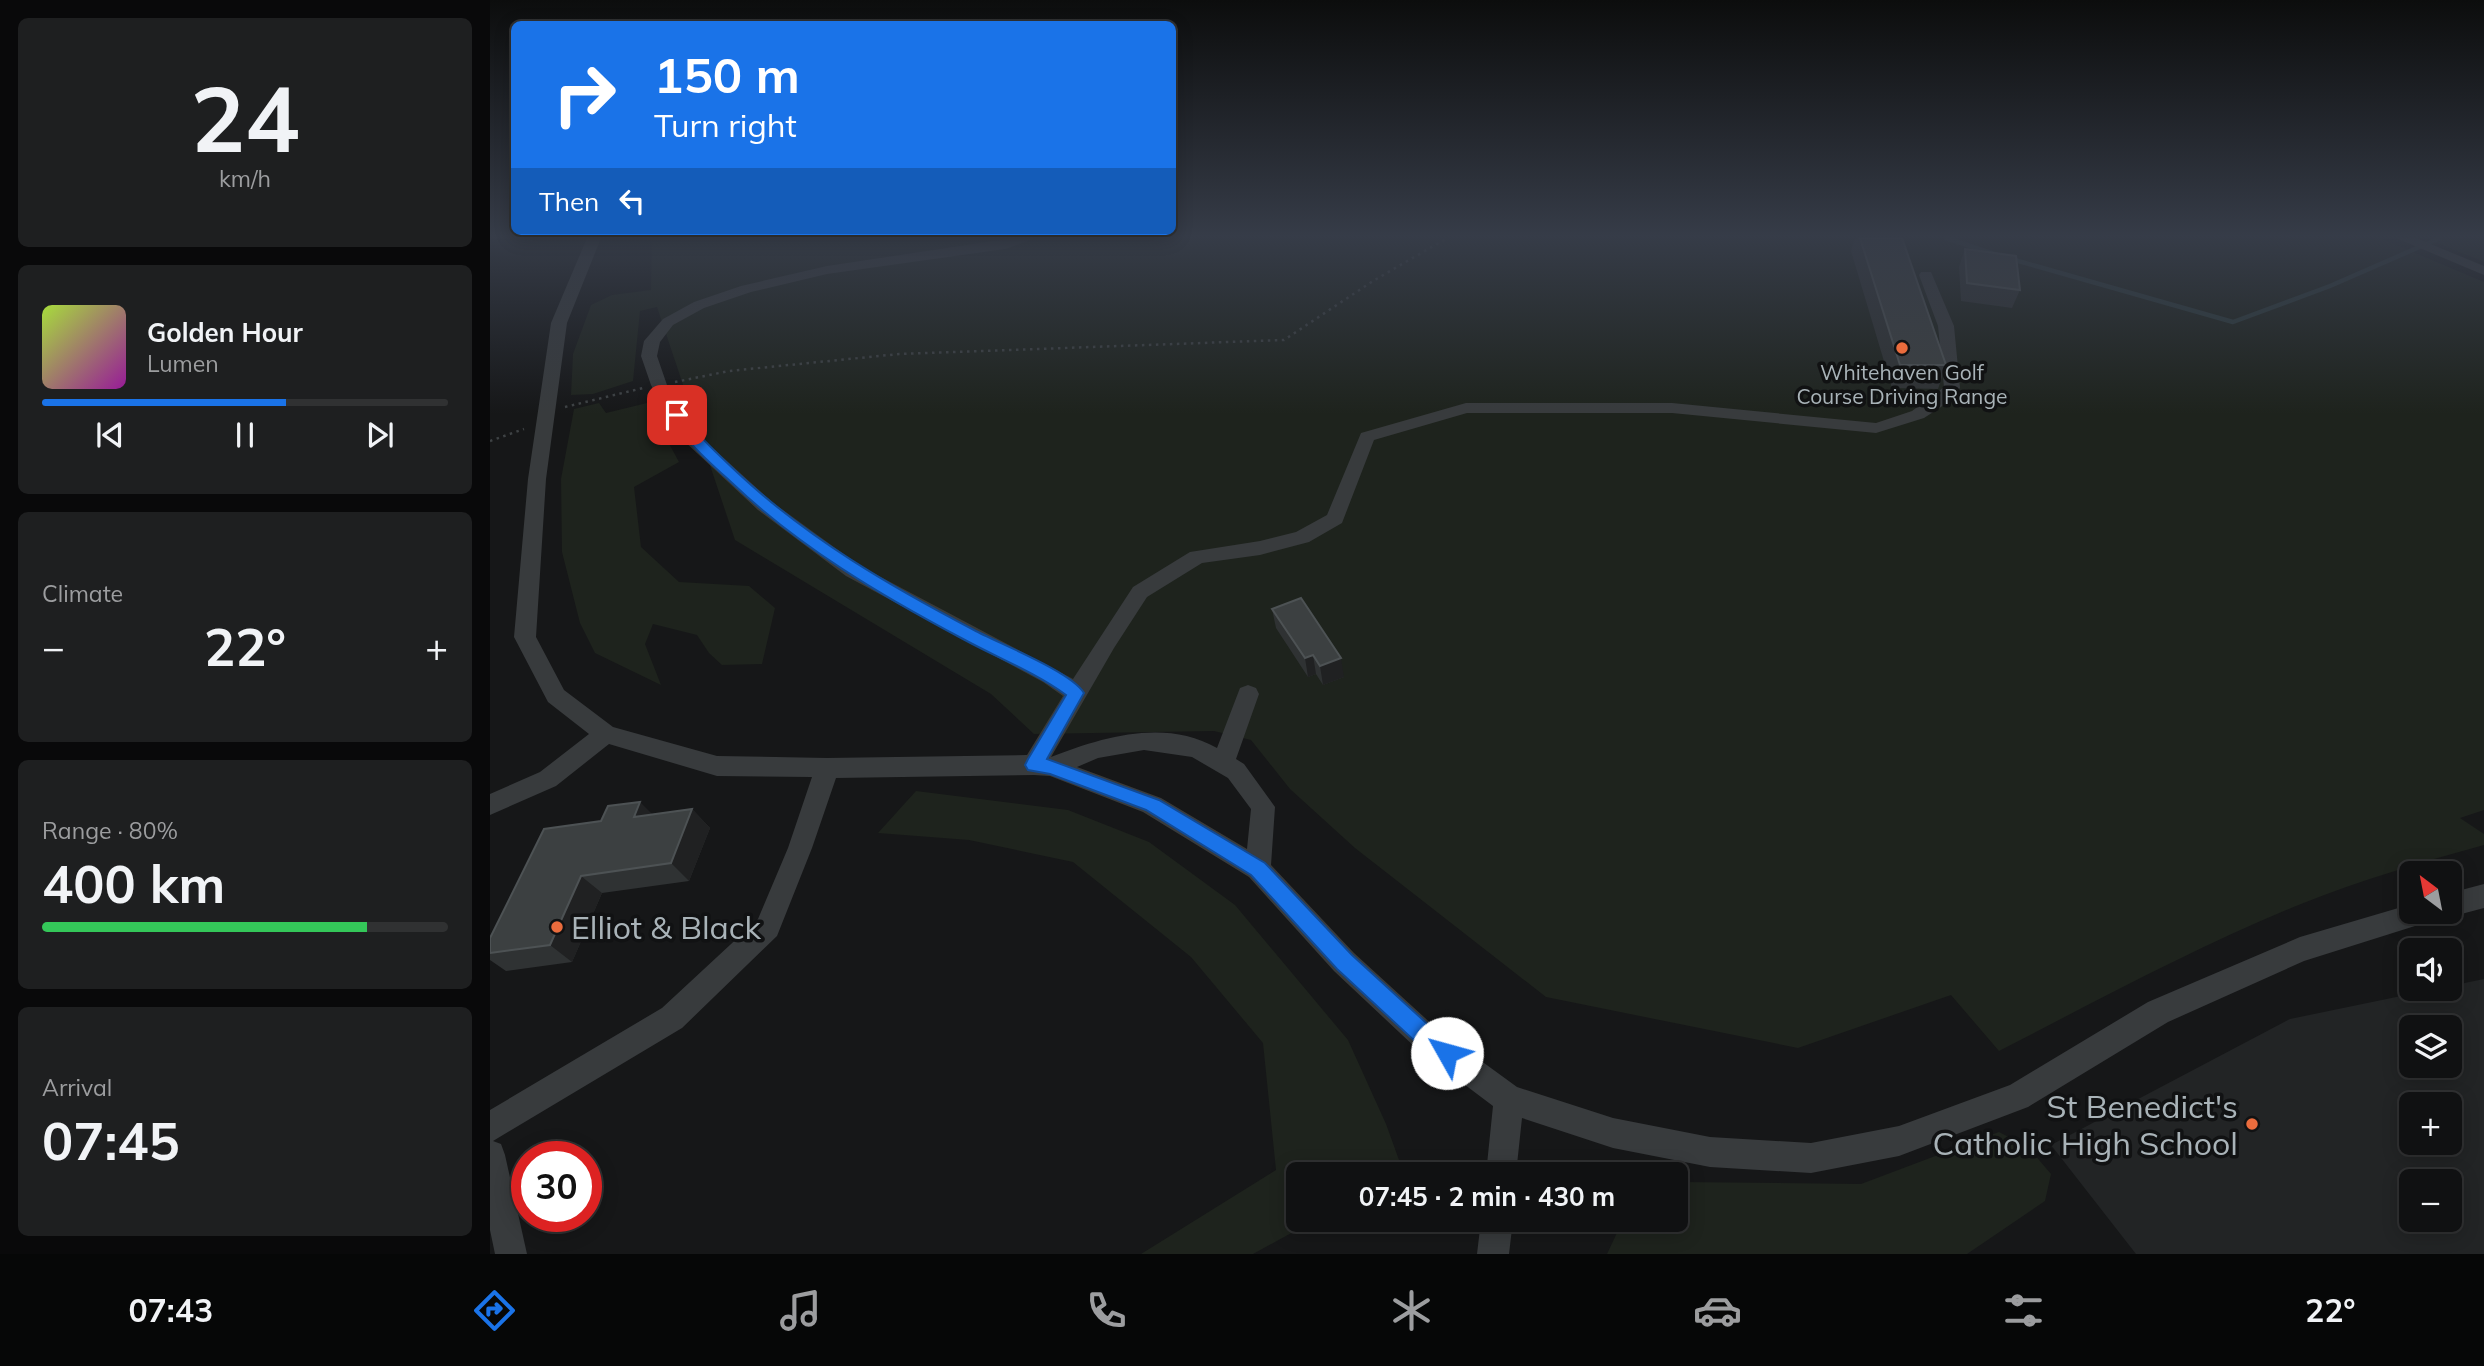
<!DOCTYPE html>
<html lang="en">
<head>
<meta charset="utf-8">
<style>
  body { margin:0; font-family:Mulish,sans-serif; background:#1e1f20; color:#f1f3f6; height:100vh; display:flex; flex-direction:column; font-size:26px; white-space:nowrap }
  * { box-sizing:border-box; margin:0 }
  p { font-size:23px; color:#9c9d9f }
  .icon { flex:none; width:38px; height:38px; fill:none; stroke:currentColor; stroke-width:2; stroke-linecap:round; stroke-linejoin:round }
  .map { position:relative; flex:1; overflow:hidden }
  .panel { display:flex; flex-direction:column; gap:18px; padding:18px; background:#09090a; width:490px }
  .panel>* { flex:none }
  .top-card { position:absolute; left:21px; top:21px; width:665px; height:214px; border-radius:10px; box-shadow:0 4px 18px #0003,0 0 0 2px #303132; background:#1a73e8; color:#fff; overflow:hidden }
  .needle { width:46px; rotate:328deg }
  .controls { position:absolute; left:1909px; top:861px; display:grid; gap:14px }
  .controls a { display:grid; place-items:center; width:63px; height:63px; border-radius:10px; background:#101112; box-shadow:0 4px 18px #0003,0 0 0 2px #303132; font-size:35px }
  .speed { position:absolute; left:21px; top:1141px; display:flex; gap:14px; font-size:35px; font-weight:700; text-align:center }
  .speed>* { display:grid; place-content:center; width:91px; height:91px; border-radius:50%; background:#101112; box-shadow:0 4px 18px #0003,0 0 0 2px #303132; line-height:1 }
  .speed .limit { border:10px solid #d22; background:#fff; color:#111 }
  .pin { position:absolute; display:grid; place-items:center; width:60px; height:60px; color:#fff; margin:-30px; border-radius:14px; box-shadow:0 4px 10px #0006 }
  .me { position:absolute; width:77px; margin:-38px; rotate:308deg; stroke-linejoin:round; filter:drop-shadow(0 0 5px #0008) }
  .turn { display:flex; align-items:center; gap:24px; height:147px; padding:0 28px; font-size:32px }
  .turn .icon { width:91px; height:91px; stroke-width:2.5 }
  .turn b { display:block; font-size:49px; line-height:60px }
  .then { display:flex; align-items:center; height:66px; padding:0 28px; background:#0003; gap:14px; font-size:26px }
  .big { font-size:52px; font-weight:700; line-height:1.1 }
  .panel .card { flex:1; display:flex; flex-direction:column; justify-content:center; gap:10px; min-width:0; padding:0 24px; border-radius:10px; background:#1e1f20 }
  .panel .dial { align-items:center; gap:0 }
  .dial b { font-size:91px; line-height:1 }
  .song { display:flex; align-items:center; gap:21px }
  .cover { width:84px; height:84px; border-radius:10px; background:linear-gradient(135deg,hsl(80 70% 55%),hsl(300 70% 35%)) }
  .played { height:7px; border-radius:4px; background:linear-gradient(90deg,#1a73e8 60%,#303132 60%) }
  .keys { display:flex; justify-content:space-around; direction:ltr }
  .heat { display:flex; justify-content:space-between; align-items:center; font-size:38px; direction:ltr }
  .charge { height:10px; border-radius:5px; background:linear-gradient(90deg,#34c759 80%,#303132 0) }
  .trip { position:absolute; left:796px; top:1162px; width:402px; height:70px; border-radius:10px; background:#101112; box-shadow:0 4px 18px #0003,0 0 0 2px #303132; font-weight:700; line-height:70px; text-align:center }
  .menu { display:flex; height:112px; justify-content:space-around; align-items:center; background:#060707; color:#9c9d9f }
  .menu .icon { width:49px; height:49px }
  .menu .on { color:#1a73e8 }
  .menu b { font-size:32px; color:#f1f3f6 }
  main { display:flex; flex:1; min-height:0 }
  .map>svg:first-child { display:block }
  .built { fill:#222425; fill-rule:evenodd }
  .green { fill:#1e231d }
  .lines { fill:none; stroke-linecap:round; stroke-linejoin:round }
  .stream { stroke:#2d3b3c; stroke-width:4.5 }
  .path { stroke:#3e4244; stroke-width:2.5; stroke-dasharray:2.5 4.5; stroke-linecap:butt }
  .minor { fill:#383b3d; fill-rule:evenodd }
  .wall { fill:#2f3233 }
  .shaded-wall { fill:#202122 }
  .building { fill:#3c4041; stroke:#4d5254; stroke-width:2 }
  .route { fill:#1a73e8; stroke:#114b97; stroke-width:2 }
  .poi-dot { fill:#ea6c3d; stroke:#111213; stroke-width:2.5 }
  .labels { text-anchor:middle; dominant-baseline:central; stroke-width:7; stroke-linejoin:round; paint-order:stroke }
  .far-poi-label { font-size:21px; fill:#a9b3b8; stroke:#111213 }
  .near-poi-label { font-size:32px; fill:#a9b3b8; stroke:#111213; text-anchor:start }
</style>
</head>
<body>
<main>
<section class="panel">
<div class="card dial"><b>24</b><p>km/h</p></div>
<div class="card">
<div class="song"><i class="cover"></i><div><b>Golden Hour</b><p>Lumen</p></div></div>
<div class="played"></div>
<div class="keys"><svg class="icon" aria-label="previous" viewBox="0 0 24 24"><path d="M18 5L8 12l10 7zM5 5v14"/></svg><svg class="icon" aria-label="pause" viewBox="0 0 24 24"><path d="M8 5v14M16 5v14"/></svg><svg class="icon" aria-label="next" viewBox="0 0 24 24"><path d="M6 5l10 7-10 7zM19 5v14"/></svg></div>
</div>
<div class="card"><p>Climate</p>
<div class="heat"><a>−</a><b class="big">22°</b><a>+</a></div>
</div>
<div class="card"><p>Range · 80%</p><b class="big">400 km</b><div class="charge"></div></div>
<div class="card"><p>Arrival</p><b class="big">07:45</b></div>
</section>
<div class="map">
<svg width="1994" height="1254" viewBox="0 0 1994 1254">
  <rect width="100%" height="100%" fill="#161718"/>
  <path class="built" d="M 1994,979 L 1994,1254 L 1646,1254 L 1561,1145 L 1800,1019 L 1945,989 L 1960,989 L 1960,986 ZM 1922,1027 L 1960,1027 L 1960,1066 L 1922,1066 ZM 1922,1104 L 1960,1104 L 1960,1143 L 1922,1143 ZM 1960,1181 L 1960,1220 L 1922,1220 L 1922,1181 Z"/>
  <path class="green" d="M 162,238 L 1890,238 L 1994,282 L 1994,810 L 1970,818 L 1994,834 L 1994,845 C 1932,862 1871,880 1811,904 C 1708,946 1608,1000 1509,1051 L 1461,995 L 1308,1048 L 1056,997 L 865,848 L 800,789 L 761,740 L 724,731 L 544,734 L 501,694 L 245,540 L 167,307 L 150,311 L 143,381 L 103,394 L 81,395 L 83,354 L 101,305 L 122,295 L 161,290 Z
    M 1935,238 L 1994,238 L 1994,262 Z
    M 109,403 L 116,413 L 157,403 L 189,462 L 144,487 L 151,547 L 189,582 L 259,586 L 285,608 L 272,664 L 232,665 L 219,653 L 207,635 L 163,624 L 155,644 L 171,685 L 105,653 L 90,623 L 72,552 L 71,479 L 84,409 Z
    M 426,791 L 578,810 L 659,842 L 745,905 L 858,1040 L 896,1124 L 913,1171 L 906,1174 L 808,1174 L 808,1220 L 825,1220 L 763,1254 L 651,1254 L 786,1170 L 773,1043 L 701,957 L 583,862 L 479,840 L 388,833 Z
    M 1509,1132 L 1538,1147 L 1561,1174 L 1555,1201 L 1477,1254 L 1117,1254 L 1133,1220 L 1186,1220 L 1187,1184 L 1189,1182 L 1371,1184 Z"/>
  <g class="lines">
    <path class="stream" d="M 1456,238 L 1507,255
      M 1521,259 L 1743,322 L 1840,286 L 1950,238"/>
    <path class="path" d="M 185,382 L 239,371 L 409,354 L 794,340 L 883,281 L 957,238
      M 75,407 L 153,388
      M 0,441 L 34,429"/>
    <path class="minor" d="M 97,238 L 111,238 L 77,323 L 56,479 L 46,637 L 74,690 L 123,727 L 227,756 L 337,758 L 537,755 L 573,696 L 553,682 L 356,576 L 268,510 L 192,439 L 161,385 L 151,356 L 154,341 L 173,319 L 204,302 L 251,286 L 337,266 L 523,238 L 546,238 L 515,249 L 337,274 L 261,292 L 214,308 L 183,325 L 170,342 L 167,356 L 177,385 L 205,432 L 282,502 L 370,566 L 583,679 L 643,587 L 700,552 L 770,541 L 806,532 L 837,515 L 871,433 L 976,403 L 1182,403 L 1386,423 L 1422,411 L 1454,387 L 1448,326 L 1429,275 L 1431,272 L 1441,272 L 1464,326 L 1470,388 L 1451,407 L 1434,418 L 1386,433 L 1182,413 L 977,413 L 884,440 L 852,523 L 819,542 L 770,555 L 712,563 L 657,597 L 624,648 L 561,757 C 612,737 675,718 727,748 L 750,688 L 758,685 L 766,688 L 769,694 L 746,759 L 754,764 L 785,807 L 781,865 L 864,953 L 946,1028 L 1027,1087 L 1123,1118 L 1220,1137 L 1321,1143 L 1409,1126 L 1520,1085 L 1658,1002 L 1810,937 L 1922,904 L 1922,912 L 1948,912 L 1944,920 L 1814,961 L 1678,1022 L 1538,1107 L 1409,1156 L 1321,1173 L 1220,1167 L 1123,1148 L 1032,1118 L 1026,1174 L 996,1174 L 1003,1106 L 926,1048 L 844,971 L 759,877 L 653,812 L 560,776 L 544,775 L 346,778 L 322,848 L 287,936 L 192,1028 L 3,1141 L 11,1144 L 15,1155 L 37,1254 L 5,1254 L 0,1230 L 0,1110 L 172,1008 L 268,919 L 298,848 L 322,777 L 227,776 L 119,744 L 66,786 L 0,815 L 0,794 L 50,772 L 99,734 L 58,702 L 24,637 L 38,479 L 61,323 ZM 654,750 L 702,757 L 738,778 L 761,809 L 757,849 L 671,798 L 587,767 L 608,758 Z
      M 1906,238 L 1926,238 L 1994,266 L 1994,275 Z
      M 1994,884 L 1994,908 L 1960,917 L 1951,913 L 1960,912 L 1960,893 Z
      M 991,1220 L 1023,1220 L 1019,1254 L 987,1254 Z"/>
  </g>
  <path class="wall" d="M 1365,238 L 1412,238 L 1456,365 L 1448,389 L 1402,388 L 1361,251 Z
    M 1475,249 L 1530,290 L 1522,308 L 1471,301 L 1469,267 Z
    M 782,609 L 854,677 L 833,685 L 826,674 L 818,677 L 786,628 Z
    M 202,809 L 220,828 L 199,881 L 112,893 L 82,962 L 16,971 L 0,960 L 0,938 L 163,814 Z"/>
  <path class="shaded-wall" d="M 823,655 L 826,674 L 818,677 L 815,658 Z
    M 851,658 L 854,677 L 833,685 L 830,666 Z
    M 150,802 L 168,820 L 144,817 Z
    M 202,809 L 220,828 L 199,881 L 181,863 Z
    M 91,876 L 112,893 L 82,962 L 60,945 Z"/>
  <path class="building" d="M 1370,238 L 1412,238 L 1456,365 L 1410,365 Z
    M 1475,249 L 1526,256 L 1530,290 L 1477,283 Z
    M 811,598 L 851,658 L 830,666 L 823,655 L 815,658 L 782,609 Z
    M 150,802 L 144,817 L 202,809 L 181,863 L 91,876 L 60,945 L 0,953 L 0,938 L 54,829 L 111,821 L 118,806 Z"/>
  <linearGradient id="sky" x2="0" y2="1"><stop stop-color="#0c0d0d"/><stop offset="0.57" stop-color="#363c48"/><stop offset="1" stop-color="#363c48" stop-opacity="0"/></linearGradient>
  <rect width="1994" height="414" fill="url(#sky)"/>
  <path class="route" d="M 187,411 L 192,412 C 208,437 228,454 249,474 C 319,539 400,586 484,630 C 508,643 582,672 594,693 L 557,759 L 669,800 L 775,863 L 862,955 L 944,1030 L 965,1046 L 968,1053 L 965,1061 L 957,1064 L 929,1045 L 847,969 L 761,875 L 656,810 L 560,774 L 538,770 L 535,765 L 538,759 L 576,695 C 544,672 508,658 473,639 C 390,595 309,547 241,482 C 218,461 196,442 180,415 Z"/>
  <g class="poi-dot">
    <circle cx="1412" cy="348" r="7"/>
    <circle cx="67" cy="927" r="7"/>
    <circle cx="1762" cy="1124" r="7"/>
  </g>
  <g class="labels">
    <g class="far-poi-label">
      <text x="1412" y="372">Whitehaven Golf<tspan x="1412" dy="24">Course Driving Range</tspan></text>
    </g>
    <g class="near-poi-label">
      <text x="81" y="927">Elliot &amp; Black</text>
      <text x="1748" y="1106" text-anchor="end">St Benedict's<tspan x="1748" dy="37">Catholic High School</tspan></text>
    </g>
  </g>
</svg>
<div class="controls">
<a><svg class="needle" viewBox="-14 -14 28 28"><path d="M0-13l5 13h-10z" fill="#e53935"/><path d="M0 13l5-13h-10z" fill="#9c9d9f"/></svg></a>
<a><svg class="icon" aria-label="sound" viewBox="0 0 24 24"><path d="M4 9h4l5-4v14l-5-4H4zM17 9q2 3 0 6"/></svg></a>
<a><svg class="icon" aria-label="layers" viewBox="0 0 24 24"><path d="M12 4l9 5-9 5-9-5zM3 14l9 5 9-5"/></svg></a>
<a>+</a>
<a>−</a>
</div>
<div class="speed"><div class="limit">30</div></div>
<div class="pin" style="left:187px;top:415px;background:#d93025"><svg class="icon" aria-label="arrive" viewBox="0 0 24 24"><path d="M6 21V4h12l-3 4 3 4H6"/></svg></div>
<svg class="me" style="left:957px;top:1053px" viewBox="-20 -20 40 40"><circle r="19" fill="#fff"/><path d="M0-13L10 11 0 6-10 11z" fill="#1a73e8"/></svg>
<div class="trip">07:45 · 2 min · 430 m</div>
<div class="top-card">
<div class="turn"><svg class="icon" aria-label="right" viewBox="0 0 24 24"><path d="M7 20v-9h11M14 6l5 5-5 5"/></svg><div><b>150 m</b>Turn right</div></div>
<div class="then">Then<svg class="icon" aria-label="left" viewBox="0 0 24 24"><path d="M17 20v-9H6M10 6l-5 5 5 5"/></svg></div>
</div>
</div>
</main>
<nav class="menu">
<b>07:43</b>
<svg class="icon on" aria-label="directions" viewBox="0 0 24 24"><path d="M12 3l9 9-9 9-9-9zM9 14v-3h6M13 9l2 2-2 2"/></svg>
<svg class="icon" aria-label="music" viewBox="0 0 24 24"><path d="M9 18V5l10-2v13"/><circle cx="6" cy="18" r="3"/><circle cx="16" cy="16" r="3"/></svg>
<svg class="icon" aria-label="phone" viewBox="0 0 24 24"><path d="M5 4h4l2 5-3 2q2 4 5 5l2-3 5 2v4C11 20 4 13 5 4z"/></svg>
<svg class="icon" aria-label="climate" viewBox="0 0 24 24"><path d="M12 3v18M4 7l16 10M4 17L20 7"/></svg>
<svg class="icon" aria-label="car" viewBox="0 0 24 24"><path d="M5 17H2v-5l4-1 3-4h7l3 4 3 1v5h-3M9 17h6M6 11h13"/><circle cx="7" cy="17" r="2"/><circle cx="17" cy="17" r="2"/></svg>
<svg class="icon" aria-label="filters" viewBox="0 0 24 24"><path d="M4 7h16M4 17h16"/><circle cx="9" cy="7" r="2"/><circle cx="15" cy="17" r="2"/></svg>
<b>22°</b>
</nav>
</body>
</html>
